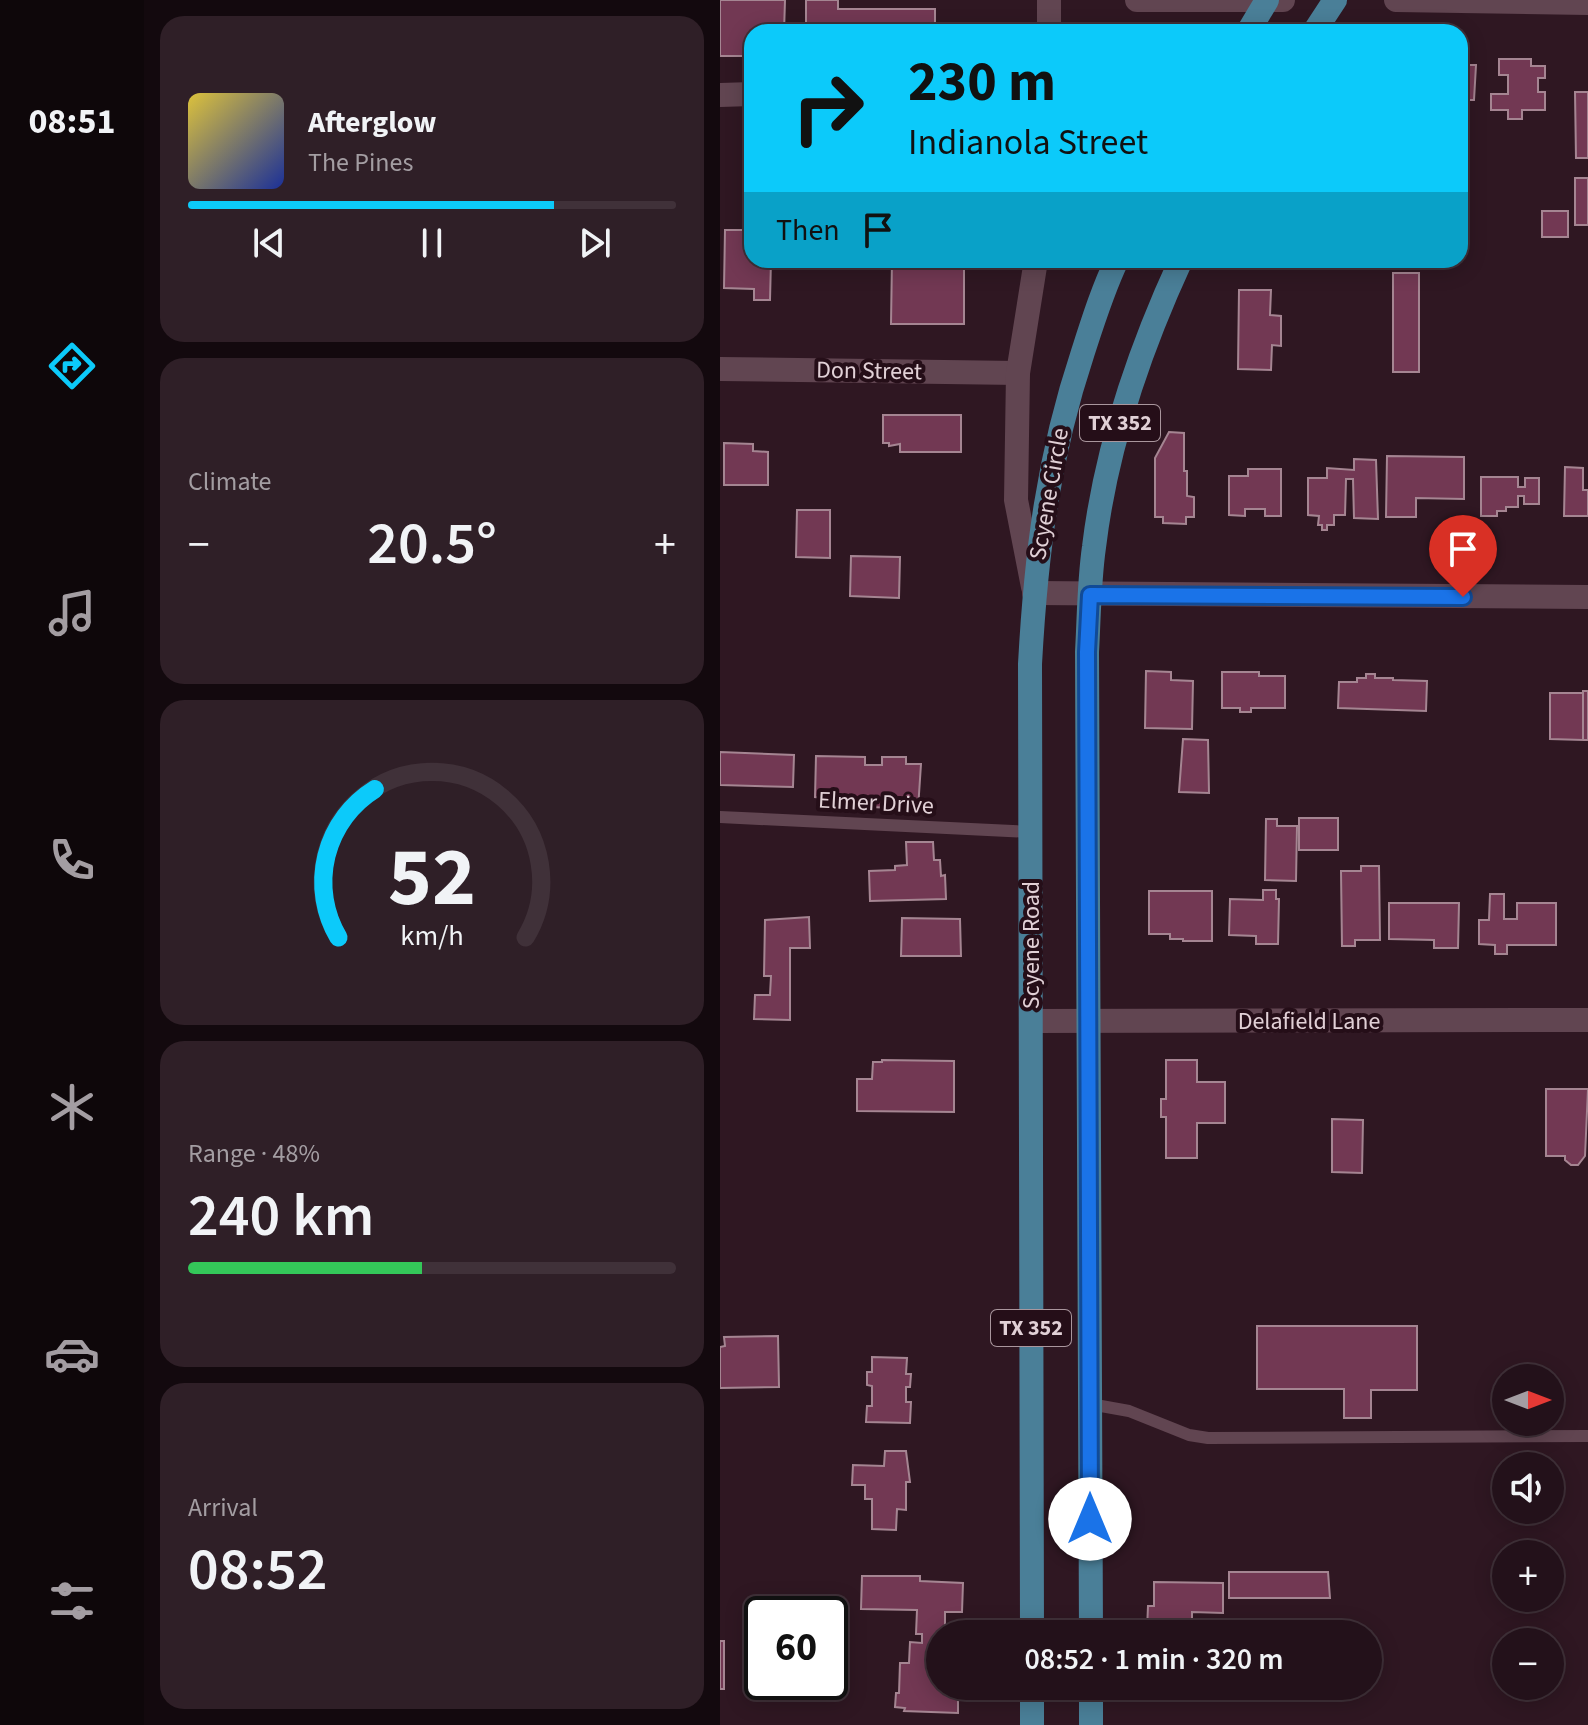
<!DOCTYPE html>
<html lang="en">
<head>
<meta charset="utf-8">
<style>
  body { margin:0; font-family:"Source Sans 3",sans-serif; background:#2f1f27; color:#f1f3f6; height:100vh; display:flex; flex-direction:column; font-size:30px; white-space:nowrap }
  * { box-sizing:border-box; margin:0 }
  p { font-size:26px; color:#a39da2 }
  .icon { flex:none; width:44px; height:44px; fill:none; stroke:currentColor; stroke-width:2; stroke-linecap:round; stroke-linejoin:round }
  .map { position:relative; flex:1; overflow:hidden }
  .drawer { display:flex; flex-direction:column; gap:16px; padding:16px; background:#13090e; width:576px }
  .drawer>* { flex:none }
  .hud { position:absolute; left:24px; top:24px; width:724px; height:244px; border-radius:24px; box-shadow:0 4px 20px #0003,0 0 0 2px #403139; background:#0ccafa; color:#111; overflow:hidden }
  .needle { width:52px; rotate:90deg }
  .tools { position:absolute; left:772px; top:1364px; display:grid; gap:16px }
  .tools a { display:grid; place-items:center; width:72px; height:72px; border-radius:50%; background:#23111a; box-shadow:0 4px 20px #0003,0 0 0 2px #403139; font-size:40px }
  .speed { position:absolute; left:24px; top:1596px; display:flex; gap:16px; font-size:40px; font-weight:700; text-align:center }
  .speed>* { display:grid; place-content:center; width:104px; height:104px; border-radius:50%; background:#23111a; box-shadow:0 4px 20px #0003,0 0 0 2px #403139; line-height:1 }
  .speed .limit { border:4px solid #111; border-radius:12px; background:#fff; color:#111 }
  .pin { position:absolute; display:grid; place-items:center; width:68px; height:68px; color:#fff; margin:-82px -34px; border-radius:50% 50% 50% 0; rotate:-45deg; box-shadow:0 0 8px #0007 }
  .pin .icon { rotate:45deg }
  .me { position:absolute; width:88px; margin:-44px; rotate:0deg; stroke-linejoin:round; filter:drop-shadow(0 0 6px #0008) }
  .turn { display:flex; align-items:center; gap:28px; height:168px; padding:0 32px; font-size:36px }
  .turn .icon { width:104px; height:104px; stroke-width:2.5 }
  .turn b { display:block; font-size:56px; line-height:68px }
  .then { display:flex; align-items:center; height:76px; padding:0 32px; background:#0003; gap:16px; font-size:30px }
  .big { font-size:60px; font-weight:600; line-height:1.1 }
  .drawer .tile { flex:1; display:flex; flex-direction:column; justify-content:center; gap:12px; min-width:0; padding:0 28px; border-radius:24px; background:#2f1f27 }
  .drawer .dial { align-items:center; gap:0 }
  .dial svg { height:208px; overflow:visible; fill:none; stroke:#403139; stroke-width:7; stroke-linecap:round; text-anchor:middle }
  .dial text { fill:#f1f3f6; stroke:none }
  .song { display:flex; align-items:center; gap:24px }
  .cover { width:96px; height:96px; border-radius:12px; background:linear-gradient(135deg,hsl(50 70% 55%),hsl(230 70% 35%)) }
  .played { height:8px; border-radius:4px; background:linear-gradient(90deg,#0ccafa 75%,#403139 75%) }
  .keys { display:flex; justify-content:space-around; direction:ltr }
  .heat { display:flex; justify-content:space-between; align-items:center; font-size:44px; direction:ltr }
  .charge { height:12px; border-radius:6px; background:linear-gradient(90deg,#34c759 48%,#403139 0) }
  .trip { position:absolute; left:206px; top:1620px; width:456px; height:80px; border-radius:40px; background:#23111a; box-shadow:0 4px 20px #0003,0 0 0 2px #403139; font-weight:600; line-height:80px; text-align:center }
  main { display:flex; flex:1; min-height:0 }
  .tab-bar { display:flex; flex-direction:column; width:144px; justify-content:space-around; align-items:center; background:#0e070a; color:#a39da2 }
  .tab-bar .icon { width:56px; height:56px }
  .tab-bar .current { color:#0ccafa }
  .tab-bar b { font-size:36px; color:#f1f3f6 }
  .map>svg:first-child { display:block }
  .building { fill:#723853; stroke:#a58592; stroke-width:2 }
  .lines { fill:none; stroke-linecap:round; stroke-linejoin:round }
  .lane { stroke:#614551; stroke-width:12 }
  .street { stroke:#614551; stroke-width:24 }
  .secondary { stroke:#614551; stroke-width:24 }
  .primary { stroke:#4a7f98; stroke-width:24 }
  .route-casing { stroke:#114b97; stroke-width:20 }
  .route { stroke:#1a73e8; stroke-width:14 }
  .labels { text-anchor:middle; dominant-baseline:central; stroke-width:8; stroke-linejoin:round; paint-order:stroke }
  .shield { fill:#250e18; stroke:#a9969d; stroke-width:2 }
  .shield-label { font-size:22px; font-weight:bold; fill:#e1d0d6 }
  .street-label { font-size:24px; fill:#e1d0d6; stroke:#250e18 }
</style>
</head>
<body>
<main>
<nav class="tab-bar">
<b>08:51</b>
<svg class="icon current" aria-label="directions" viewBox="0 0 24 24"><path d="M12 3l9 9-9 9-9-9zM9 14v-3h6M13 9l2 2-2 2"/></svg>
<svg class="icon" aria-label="music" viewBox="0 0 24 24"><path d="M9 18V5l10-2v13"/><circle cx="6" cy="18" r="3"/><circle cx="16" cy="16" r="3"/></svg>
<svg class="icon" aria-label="phone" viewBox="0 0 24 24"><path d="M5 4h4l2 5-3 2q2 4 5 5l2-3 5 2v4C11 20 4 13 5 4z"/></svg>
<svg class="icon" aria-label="climate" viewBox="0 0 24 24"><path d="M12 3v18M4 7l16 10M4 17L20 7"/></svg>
<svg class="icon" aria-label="car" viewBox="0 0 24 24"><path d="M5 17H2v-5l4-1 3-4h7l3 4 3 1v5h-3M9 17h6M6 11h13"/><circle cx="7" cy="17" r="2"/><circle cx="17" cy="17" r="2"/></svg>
<svg class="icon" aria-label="filters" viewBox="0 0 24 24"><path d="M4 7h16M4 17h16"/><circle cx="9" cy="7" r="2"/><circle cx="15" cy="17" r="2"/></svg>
</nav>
<section class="drawer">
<div class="tile">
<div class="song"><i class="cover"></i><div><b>Afterglow</b><p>The Pines</p></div></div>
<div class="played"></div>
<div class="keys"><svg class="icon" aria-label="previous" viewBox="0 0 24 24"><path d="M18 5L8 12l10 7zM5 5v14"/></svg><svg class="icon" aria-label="pause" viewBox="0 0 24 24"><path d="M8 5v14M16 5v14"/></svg><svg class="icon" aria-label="next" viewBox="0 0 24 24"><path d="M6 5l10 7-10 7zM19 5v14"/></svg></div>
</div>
<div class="tile"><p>Climate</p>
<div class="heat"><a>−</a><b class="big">20.5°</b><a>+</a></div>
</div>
<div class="tile dial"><svg viewBox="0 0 100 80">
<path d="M14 69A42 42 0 1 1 86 69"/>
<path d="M14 69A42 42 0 0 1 28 12" stroke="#0ccafa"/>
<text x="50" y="56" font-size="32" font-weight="700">52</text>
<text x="50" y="72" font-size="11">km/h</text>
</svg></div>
<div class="tile"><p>Range · 48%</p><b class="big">240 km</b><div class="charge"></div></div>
<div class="tile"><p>Arrival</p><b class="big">08:52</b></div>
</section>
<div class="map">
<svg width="868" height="1725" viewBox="0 0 868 1725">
  <rect width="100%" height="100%" fill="#2f1722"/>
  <path class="building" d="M 0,0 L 65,0 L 64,32 L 32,32 L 32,56 L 0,56 Z
    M 86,0 L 118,0 L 118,9 L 215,9 L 215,23 L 225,23 L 224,32 L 86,32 Z
    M 740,57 L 742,65 L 756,65 L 754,100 L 740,100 Z
    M 779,59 L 811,59 L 811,66 L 825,66 L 825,78 L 818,78 L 818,92 L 825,92 L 825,110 L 802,110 L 802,119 L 788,119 L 788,110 L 771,110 L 771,94 L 788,94 L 788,75 L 779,75 Z
    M 855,92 L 868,92 L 868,158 L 856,158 Z
    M 855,178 L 868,178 L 868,225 L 855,225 Z
    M 822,211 L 848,211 L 848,237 L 822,237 Z
    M 5,230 L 32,230 L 32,260 L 51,260 L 50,300 L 34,300 L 34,289 L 4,288 Z
    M 172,260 L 244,260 L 244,324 L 171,324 Z
    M 673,273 L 699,273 L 699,372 L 673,372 Z
    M 519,290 L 551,290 L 550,315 L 561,316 L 561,346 L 552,345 L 551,370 L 518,369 Z
    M 163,415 L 241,415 L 241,452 L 180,452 L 180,444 L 169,446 L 169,443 L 163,443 Z
    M 449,432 L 464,433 L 464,471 L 467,471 L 467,496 L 474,497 L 474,517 L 466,517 L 466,524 L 443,523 L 443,517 L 435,517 L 435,458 Z
    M 4,443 L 33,444 L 33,451 L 48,452 L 48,485 L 4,485 Z
    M 667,456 L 744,457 L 744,499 L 696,498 L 696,517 L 666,517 Z
    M 634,459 L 656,460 L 658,519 L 634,518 L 633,479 L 626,479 L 625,515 L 614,515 L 614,525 L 607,525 L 607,530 L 602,530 L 602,525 L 598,525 L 599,516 L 588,515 L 588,478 L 607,478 L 607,468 L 634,470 Z
    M 845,467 L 863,468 L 863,490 L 868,490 L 868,516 L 844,516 Z
    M 528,469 L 561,469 L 561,516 L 545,516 L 545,509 L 525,509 L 525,516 L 509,515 L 509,476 L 528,476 Z
    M 761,477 L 798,477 L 798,487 L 805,487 L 805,478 L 819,478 L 819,504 L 804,504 L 804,496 L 798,496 L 798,507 L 786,507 L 786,511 L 777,511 L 777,516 L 761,516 Z
    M 77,510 L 110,510 L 110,558 L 76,557 Z
    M 131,556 L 180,557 L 179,598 L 130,596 Z
    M 426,671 L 451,672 L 451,680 L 473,681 L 472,729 L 425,728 Z
    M 502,672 L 539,672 L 539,676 L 565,676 L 565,708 L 531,708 L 531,712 L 520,712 L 520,708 L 502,708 Z
    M 646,674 L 655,674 L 655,678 L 673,678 L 673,680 L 707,681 L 706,711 L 618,708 L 619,682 L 637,682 L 637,678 L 646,678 Z
    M 863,691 L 868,691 L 868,740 L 863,740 Z
    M 830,693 L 863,693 L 863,740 L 830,739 Z
    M 463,739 L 488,740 L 489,793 L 459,792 Z
    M 0,752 L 74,755 L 73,787 L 0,785 Z
    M 96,756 L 145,757 L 145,765 L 162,765 L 162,757 L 186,757 L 186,764 L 201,764 L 198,809 L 102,805 L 103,798 L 95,797 Z
    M 579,818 L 618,818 L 618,850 L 579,850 Z
    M 546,819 L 557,819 L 557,826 L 577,826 L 576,881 L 545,880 Z
    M 186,842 L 213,842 L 214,860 L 220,860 L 221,876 L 225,875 L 226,899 L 150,901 L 149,871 L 175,870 L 175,866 L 187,865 Z
    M 641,866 L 659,866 L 660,940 L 635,940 L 635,946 L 622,946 L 621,871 L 641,871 Z
    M 543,890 L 556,890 L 556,899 L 559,899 L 558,944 L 536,944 L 536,936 L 509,935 L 510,899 L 543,900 Z
    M 429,891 L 492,891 L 492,941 L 463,941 L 463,939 L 450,939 L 450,934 L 429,934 Z
    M 770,894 L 784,894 L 784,919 L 797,919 L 797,903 L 836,903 L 836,945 L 787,945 L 787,954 L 775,954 L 775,945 L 759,944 L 759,920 L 769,920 Z
    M 669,903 L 739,903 L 738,948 L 714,948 L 714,940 L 669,939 Z
    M 89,917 L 90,948 L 70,948 L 70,1020 L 34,1019 L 35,995 L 50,995 L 51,976 L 44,976 L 45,920 Z
    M 182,918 L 240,919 L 241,956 L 181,956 Z
    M 162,1060 L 234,1061 L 234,1112 L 137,1111 L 137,1079 L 152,1079 L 153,1062 L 162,1062 Z
    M 446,1060 L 477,1060 L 477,1082 L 505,1082 L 505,1123 L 477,1123 L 477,1158 L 446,1158 L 446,1117 L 441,1117 L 441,1099 L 446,1099 Z
    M 826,1089 L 868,1089 L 865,1156 L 858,1165 L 851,1165 L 845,1160 L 845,1156 L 826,1156 Z
    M 612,1119 L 643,1120 L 642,1173 L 612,1172 Z
    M 537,1326 L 697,1326 L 697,1390 L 651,1390 L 651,1418 L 624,1418 L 624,1389 L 537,1389 Z
    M 58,1336 L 59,1387 L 0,1388 L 0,1347 L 5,1346 L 4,1337 Z
    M 152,1357 L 187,1358 L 186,1374 L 191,1374 L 190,1387 L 186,1387 L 186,1402 L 191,1402 L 190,1423 L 146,1422 L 147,1406 L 152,1406 L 152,1386 L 147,1385 L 147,1372 L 152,1372 Z
    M 165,1451 L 186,1451 L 190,1482 L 186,1482 L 186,1510 L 177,1509 L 176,1530 L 152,1529 L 152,1499 L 145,1499 L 145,1485 L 132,1485 L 133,1465 L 164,1466 Z
    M 509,1572 L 608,1572 L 610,1598 L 509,1598 Z
    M 142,1576 L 200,1576 L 200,1581 L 243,1583 L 242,1612 L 225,1612 L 225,1634 L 220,1634 L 220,1686 L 238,1686 L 238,1713 L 184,1711 L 185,1708 L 175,1707 L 176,1693 L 179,1693 L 180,1663 L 189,1663 L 190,1642 L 202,1643 L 202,1634 L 196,1634 L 197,1610 L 141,1609 Z
    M 434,1582 L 503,1583 L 503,1613 L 472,1612 L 472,1634 L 434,1634 L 434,1631 L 427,1630 L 428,1606 L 434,1606 Z
    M 0,1641 L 4,1641 L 4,1689 L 0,1689 Z
    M 46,1682 L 94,1682 L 94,1701 L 78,1700 L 76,1690 L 46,1689 Z"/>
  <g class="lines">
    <path class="lane" d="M 0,817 L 311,832
      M 370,1404 L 409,1411 L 469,1435 L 488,1438 L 868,1436"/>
    <path class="street" d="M 676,0 L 868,3
      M 0,95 L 32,94
      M 0,369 L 298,373
      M 314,593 L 868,597
      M 311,1021 L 868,1020"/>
    <path class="secondary" d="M 417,0 L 563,0
      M 329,32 L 329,0
      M 313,587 L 296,500 L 298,373 L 316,260"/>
    <path class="primary" d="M 528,32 L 547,0
      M 594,32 L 615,0
      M 312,1634 L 310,664 C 316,554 328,457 363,352 C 373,321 383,289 397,260
      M 371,1634 L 367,652 C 369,617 369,582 374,547 C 386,447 419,351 461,260
      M 371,1686 L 371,1725
      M 312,1725 L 312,1686"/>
  </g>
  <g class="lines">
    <g class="route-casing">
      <path id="route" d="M 370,1519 L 367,652 L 370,595 L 743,597"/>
    </g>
    <use href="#route" class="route"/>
  </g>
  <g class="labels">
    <g class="shield">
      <rect x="360" y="405" width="80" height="36" rx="6"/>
      <rect x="271" y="1310" width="80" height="36" rx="6"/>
    </g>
    <g class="shield-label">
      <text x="400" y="423">TX 352</text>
      <text x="311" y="1328">TX 352</text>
    </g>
    <g class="street-label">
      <text transform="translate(149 371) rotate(1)">Don Street</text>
      <text transform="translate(329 494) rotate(-80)">Scyene Circle</text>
      <text transform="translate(156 803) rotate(3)">Elmer Drive</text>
      <text transform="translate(311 945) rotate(-90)">Scyene Road</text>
      <text x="589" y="1021">Delafield Lane</text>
    </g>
  </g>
</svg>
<div class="tools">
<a><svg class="needle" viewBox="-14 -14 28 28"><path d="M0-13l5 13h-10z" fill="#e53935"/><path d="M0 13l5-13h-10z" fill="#a39da2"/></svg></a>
<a><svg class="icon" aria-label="sound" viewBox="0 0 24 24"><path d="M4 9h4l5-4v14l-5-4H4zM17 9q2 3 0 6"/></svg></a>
<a>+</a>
<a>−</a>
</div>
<div class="speed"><div class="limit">60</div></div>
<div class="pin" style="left:743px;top:597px;background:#d93025"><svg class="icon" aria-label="arrive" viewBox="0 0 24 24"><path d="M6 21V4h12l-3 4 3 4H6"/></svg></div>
<svg class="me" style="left:370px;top:1519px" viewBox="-20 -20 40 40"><circle r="19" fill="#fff"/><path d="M0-13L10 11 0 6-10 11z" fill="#1a73e8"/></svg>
<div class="trip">08:52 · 1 min · 320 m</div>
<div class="hud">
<div class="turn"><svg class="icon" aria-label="right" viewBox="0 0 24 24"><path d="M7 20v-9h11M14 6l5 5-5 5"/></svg><div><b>230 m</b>Indianola Street</div></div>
<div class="then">Then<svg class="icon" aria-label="arrive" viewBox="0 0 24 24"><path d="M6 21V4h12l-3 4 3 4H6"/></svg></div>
</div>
</div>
</main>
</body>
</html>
